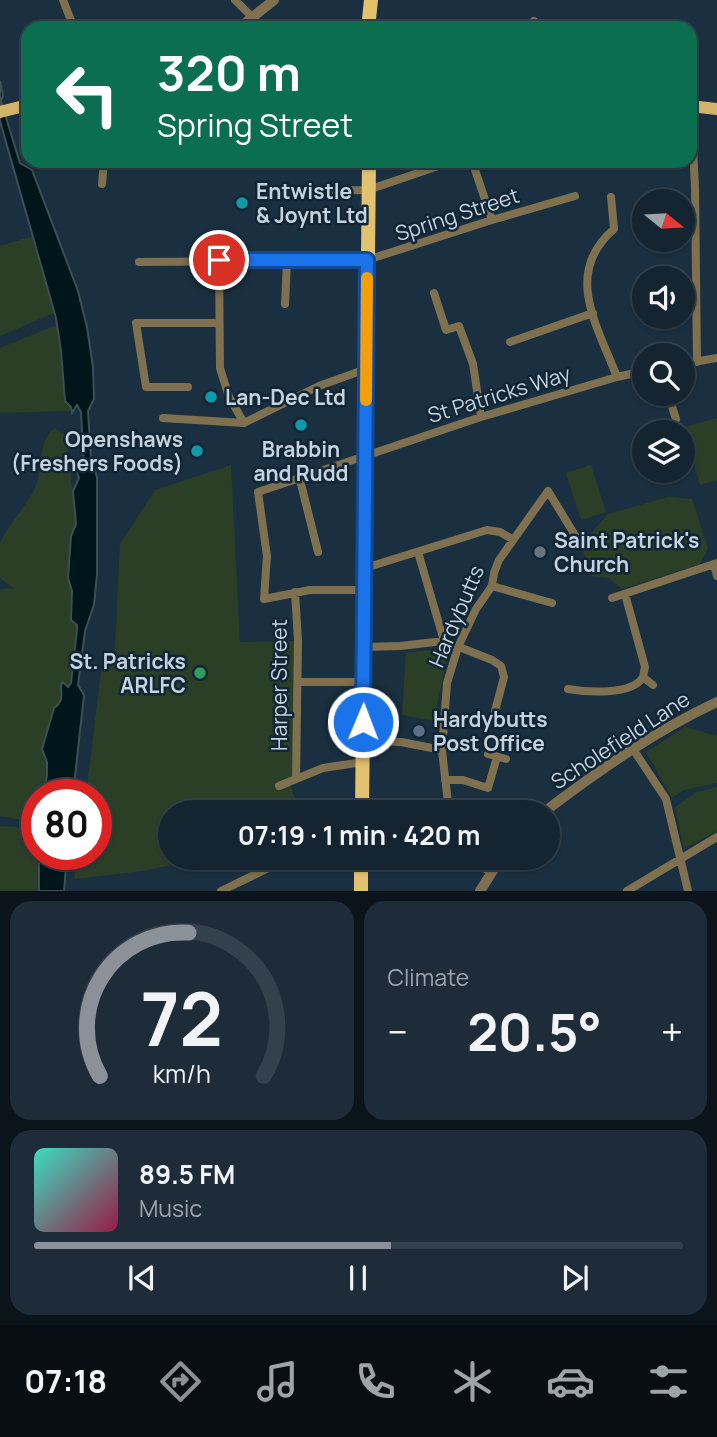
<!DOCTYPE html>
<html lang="en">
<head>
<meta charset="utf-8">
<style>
  body { margin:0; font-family:Manrope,sans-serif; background:#1d2c38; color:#f1f3f6; height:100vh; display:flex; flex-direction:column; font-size:26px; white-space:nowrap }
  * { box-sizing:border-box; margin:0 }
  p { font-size:23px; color:#9da4ab }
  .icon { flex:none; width:38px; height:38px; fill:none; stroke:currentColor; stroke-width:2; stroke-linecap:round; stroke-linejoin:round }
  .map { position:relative; height:891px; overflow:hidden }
  .details { display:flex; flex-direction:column; gap:10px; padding:10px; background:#0b141a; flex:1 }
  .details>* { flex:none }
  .top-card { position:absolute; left:21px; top:21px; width:676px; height:147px; border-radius:21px; box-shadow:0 2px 5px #0004,0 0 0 2px #33414c; background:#0b6e4f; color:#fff; overflow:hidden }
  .needle { width:46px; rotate:108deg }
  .fabs { position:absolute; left:632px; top:189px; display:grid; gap:14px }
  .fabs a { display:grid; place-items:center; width:63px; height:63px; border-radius:50%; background:#142430; box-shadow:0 2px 5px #0004,0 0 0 2px #33414c; font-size:35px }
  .speed { position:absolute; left:21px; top:779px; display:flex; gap:14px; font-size:35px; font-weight:700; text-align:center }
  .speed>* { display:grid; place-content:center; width:91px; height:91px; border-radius:50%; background:#142430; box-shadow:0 2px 5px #0004,0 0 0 2px #33414c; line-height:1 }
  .speed .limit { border:10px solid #d22; background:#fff; color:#111 }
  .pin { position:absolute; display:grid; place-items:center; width:60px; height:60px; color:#fff; margin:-30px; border:4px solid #fff; border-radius:50%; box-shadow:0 2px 7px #0007 }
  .me { position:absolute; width:77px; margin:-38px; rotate:1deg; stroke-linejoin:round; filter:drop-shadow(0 0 5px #0008) }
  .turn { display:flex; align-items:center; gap:24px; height:147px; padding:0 21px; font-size:32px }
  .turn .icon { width:91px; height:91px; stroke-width:2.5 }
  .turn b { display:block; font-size:49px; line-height:60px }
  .big { font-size:52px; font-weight:700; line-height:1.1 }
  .details .widget { flex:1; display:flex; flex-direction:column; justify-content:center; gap:10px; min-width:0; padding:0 24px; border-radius:21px; background:#1d2c38 }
  .details .dial { align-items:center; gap:0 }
  .dial svg { height:182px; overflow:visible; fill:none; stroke:#33414c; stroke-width:7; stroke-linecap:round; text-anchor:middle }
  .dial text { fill:#f1f3f6; stroke:none }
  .song { display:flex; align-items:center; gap:21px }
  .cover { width:84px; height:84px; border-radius:10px; background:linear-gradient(135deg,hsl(170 70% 55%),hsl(340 70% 35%)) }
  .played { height:7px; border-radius:4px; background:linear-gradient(90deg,#8c9099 55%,#33414c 55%) }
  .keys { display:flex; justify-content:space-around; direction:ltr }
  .heat { display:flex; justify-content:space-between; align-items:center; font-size:38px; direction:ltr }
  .details .tiles { flex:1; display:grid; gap:10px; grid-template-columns:1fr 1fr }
  .widget:last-child { grid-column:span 2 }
  .trip { position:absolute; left:158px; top:800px; width:402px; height:70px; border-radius:35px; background:#142430; box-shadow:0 2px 5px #0004,0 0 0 2px #33414c; font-weight:700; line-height:70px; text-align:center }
  .tab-bar { display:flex; height:112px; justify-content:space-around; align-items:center; background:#080e13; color:#9da4ab }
  .tab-bar .icon { width:49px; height:49px }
  .tab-bar .current { color:#8c9099 }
  .tab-bar b { font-size:32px; color:#f1f3f6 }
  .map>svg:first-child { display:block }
  .green { fill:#2b3f26 }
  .water { fill:#00161a; stroke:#3b4f55; stroke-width:2 }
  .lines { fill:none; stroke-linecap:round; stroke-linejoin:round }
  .minor { stroke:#7f714f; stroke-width:8 }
  .tertiary { stroke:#7f714f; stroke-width:10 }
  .primary { stroke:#d2b56a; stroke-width:12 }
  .trunk { stroke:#e2c26f; stroke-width:14 }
  .route-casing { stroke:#114b97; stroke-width:18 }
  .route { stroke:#1a73e8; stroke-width:12 }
  .slow { stroke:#f59e0b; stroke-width:12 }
  .culture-dot { fill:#0f9aa8; stroke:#102636; stroke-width:2.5 }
  .worship-dot { fill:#6b7280; stroke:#102636; stroke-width:2.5 }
  .leisure-dot { fill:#2e9e5b; stroke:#102636; stroke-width:2.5 }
  .service-dot { fill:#5c6f8a; stroke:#102636; stroke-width:2.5 }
  .labels { text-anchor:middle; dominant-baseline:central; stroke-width:5; stroke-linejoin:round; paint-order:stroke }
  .poi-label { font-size:21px; font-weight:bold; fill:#c6d3de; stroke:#102636; text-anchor:start }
  .street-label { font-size:21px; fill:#c6d3de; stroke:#102636 }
</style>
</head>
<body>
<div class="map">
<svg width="717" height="891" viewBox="0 0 717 891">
  <rect width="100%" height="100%" fill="#1a3040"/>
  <path class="green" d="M 33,236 L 54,313 L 0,336 L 0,246 Z
    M 57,325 L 65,400 L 71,408 L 70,411 L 0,413 L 0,348 Z
    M 717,418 L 717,480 L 700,485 L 684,427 Z
    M 55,428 L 66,436 L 76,524 L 71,536 L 68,578 L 72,591 L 71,620 L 77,625 L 77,629 L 71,683 L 68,687 L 61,688 L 63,696 L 49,724 L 42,749 L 47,762 L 47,776 L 43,794 L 37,794 L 37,821 L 34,822 L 0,816 L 0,590 L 5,588 L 15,589 L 0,578 C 0,567 0,555 0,544 C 1,535 29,502 35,488 C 45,467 35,444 55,428 Z
    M 231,465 L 240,642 L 298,641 L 296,779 L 290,785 L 300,812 L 170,812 L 170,858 L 205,858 L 143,871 L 74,879 L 77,854 L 96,854 L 96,794 L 86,794 L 102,664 L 115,648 L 120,544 L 155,490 Z
    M 591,465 L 606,512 L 581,520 L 566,473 Z
    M 668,497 L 692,499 L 708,548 L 700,564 L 622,589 L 609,578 L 592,576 L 581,545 L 608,514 Z
    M 440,649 L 448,653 L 434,721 L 402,715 L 406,653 Z
    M 685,727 L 717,736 L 717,783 L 684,790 L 672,798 L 646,752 Z
    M 717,787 L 717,831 L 684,849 L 675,807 L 697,792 Z
    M 0,826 L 16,827 L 37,835 L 39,891 L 0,891 Z"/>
  <path class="water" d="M 0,81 L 3,95 L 1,101 L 20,163 L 32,170 L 78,291 L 87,327 L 93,367 L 94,399 L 88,411 L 91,460 L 97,477 L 97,574 L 94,605 L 85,631 L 78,685 L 84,695 L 73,794 L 43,794 L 47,776 L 47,762 L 42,749 L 54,708 C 64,701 61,695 61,685 L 63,682 L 68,687 L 71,683 L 77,629 L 77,625 L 71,620 L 72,591 L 68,578 L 71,536 L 76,524 L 73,491 L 79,478 L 76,470 L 78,468 L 83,471 L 84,469 L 81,412 L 77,405 L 72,413 L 71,407 L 65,401 L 61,351 L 56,318 L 0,121 Z
    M 39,854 L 67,854 L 64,891 L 39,891 Z"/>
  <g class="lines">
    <path class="minor" d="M 63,0 L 74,28
      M 235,0 L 252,17
      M 533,28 L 534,21
      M 691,106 L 695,187 L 697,362
      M 472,161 L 492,220
      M 102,184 L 104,161
      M 302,191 L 368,190 L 453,161
      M 611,197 L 614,229 C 563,273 597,325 617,377
      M 219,260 L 220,368 L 229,397 L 244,423
      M 139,262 L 367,260 L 492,220 L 575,196
      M 434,293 L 446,330 L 459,326 L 473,364 L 481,417
      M 285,304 L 287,261
      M 510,342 L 593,313
      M 682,364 L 717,358
      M 188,387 L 146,387 L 136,323 L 219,323
      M 668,394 L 676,419
      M 163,418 L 244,423 L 319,386 L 366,369
      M 300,480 L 318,552
      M 418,552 L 444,641
      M 714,564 L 717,576
      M 365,568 L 487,530 L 500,532 L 512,539
      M 492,586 L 552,603
      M 364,590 L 310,590 L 264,599 L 267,556 L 258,492 L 481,417 L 617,377 L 644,371
      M 295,592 L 298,641 L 296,779
      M 612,598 L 717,563
      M 364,647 L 400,646 L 444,641 L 492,660 L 501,666 L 504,677 L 495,711
      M 643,677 L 653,685
      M 298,682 L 364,682
      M 568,689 C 586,692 632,696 643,677 C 643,677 645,667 645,667 L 625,594
      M 363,741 L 401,742 L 442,750
      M 633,749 L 666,799 L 688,891
      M 488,754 L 506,759
      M 445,780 L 463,780 L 488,788 L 497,757
      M 279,786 L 323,768 L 363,762
      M 449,812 L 442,750 L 447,683 L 458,647 L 476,609 L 492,586 L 494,573 L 499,560 L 548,491 L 581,545
      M 468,858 L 490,872
      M 221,891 L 289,858
      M 627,891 L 717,837"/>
    <path class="tertiary" d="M 239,28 L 274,0
      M 544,812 C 598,771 655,731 717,702
      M 480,891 L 501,858"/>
    <path class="primary" d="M 690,106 L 717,109
      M 0,112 L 28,105"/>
    <path class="trunk" d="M 368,28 L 371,0
      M 362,812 L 369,161
      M 361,891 L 361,858"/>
  </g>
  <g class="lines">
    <g class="route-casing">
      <path id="route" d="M 219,260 L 367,260 L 363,722"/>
    </g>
    <use href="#route" class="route"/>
    <path class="slow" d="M 366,400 L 367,278"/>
  </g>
  <g class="culture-dot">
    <circle cx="242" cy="203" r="7"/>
    <circle cx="211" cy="397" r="7"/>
    <circle cx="301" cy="425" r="7"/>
    <circle cx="197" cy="451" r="7"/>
  </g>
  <circle class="worship-dot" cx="540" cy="552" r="7"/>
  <circle class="leisure-dot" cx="200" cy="673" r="7"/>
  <circle class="service-dot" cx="419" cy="731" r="7"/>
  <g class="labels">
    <g class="poi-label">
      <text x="256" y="191">Entwistle<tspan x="256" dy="24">&amp; Joynt Ltd</tspan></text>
      <text x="225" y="397">Lan-Dec Ltd</text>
      <text x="183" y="439" text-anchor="end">Openshaws<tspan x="183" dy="24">(Freshers Foods)</tspan></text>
      <text x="301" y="449" text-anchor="middle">Brabbin<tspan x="301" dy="24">and Rudd</tspan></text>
      <text x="554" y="540">Saint Patrick's<tspan x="554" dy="24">Church</tspan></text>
      <text x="186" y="661" text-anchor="end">St. Patricks<tspan x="186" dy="24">ARLFC</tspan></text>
      <text x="433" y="719">Hardybutts<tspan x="433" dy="24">Post Office</tspan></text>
    </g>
    <g class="street-label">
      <text transform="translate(457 214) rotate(-18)">Spring Street</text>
      <text transform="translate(499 394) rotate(-17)">St Patricks Way</text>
      <text transform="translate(456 616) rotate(-67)">Hardybutts</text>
      <text transform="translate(279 685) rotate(-90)">Harper Street</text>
      <text transform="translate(620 740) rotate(-33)">Scholefield Lane</text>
    </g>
  </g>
</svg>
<div class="fabs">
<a><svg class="needle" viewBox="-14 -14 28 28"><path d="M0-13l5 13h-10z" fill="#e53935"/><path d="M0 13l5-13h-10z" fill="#9da4ab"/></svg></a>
<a><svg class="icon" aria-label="sound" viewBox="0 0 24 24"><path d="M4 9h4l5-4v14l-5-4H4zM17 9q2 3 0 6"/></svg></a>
<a><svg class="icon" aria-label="search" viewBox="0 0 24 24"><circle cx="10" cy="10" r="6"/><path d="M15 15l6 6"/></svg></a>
<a><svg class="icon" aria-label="layers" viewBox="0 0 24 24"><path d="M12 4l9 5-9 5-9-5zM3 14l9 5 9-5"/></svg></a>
</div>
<div class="speed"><div class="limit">80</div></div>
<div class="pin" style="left:219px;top:260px;background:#d93025"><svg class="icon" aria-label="arrive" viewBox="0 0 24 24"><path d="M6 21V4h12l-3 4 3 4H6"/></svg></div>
<svg class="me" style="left:363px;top:722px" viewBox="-20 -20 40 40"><circle r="17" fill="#1a73e8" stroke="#fff" stroke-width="3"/><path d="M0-11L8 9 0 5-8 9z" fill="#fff"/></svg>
<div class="trip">07:19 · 1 min · 420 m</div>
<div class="top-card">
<div class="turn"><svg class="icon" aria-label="left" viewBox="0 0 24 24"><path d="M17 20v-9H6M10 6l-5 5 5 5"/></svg><div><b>320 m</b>Spring Street</div></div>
</div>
</div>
<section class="details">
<div class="tiles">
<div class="widget dial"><svg viewBox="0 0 100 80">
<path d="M14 69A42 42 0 1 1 86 69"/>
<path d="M14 69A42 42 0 0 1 53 6" stroke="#8c9099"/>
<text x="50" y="56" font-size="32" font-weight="700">72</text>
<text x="50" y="72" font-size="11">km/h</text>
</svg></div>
<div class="widget"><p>Climate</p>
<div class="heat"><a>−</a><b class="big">20.5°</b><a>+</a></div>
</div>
<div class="widget">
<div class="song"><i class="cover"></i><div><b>89.5 FM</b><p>Music</p></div></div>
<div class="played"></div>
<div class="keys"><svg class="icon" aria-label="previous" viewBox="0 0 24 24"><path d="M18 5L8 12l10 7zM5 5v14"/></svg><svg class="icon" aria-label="pause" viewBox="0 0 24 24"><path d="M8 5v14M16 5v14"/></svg><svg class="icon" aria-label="next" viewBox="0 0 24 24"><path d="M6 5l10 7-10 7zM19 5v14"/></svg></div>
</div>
</div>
</section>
<nav class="tab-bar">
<b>07:18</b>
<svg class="icon current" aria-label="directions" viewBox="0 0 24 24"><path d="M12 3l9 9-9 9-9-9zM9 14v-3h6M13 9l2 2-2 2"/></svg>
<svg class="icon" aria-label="music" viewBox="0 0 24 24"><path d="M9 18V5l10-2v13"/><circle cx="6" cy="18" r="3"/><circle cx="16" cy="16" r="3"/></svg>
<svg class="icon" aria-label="phone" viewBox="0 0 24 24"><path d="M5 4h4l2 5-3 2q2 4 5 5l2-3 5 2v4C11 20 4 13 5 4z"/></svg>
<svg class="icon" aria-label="climate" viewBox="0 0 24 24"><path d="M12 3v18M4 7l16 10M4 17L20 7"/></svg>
<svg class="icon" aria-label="car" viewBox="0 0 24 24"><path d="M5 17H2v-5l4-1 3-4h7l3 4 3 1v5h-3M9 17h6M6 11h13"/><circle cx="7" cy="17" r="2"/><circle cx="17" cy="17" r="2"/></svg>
<svg class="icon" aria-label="filters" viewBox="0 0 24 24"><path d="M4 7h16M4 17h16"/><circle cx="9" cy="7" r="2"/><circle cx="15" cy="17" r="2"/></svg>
</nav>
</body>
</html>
